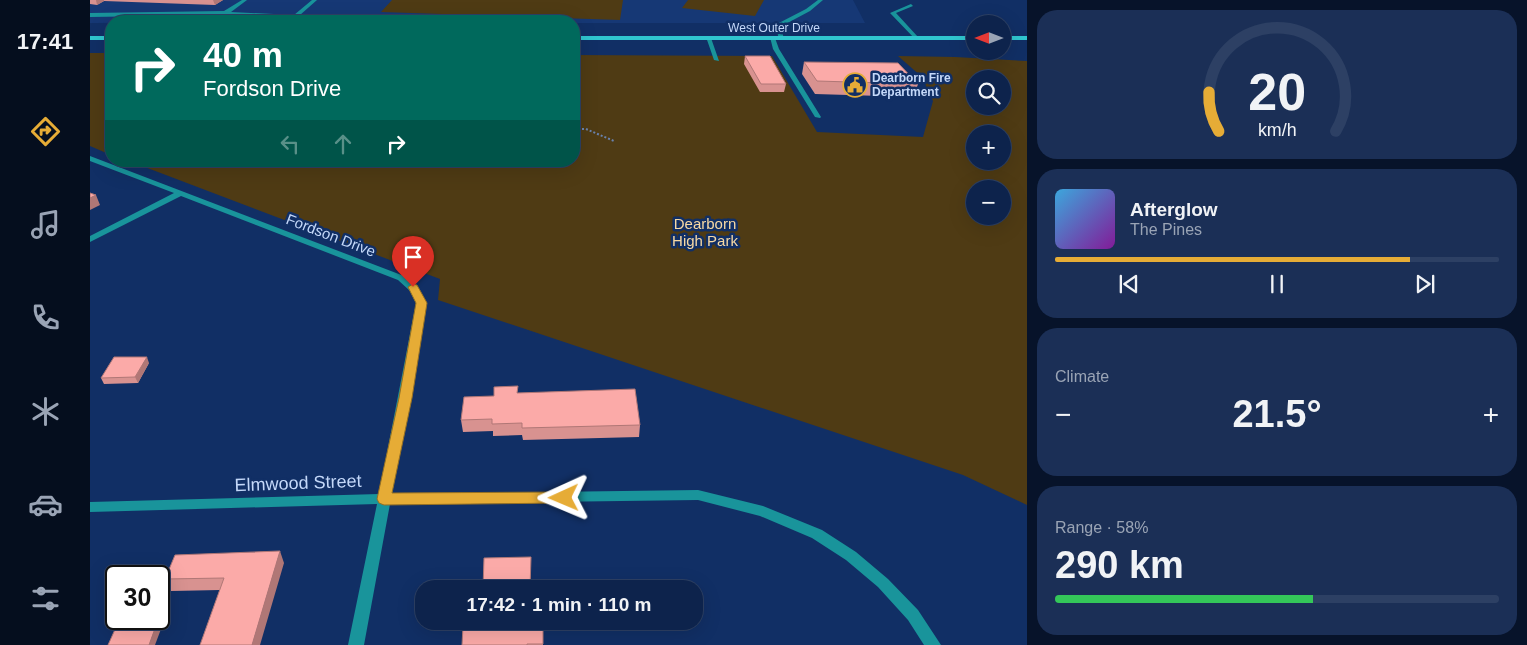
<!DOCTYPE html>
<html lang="en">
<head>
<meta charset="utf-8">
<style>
  body { margin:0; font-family:Helvetica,sans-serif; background:#1b2f56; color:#f1f3f6; height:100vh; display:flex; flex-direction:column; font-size:19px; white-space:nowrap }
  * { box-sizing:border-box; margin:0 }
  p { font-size:16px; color:#9aa4b5 }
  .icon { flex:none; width:28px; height:28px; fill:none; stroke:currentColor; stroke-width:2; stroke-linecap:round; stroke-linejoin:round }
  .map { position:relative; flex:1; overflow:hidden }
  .drawer { display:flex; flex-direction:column; gap:10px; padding:10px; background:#07132a; width:500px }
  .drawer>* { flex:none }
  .banner { position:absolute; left:15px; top:15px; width:475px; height:152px; border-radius:20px; box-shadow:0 5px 20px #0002,0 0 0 1px #2d4064; background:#00695c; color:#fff; overflow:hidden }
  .needle { width:32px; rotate:270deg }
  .controls { position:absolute; left:876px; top:15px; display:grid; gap:10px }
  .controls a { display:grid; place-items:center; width:45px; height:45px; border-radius:50%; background:#0d234c; box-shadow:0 5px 20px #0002,0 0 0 1px #2d4064; font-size:25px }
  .speed { position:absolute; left:15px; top:565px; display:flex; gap:10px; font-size:25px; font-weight:700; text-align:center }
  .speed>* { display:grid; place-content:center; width:65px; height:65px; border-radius:50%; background:#0d234c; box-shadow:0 5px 20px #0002,0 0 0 1px #2d4064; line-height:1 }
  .speed .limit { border:2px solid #111; border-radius:8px; background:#fff; color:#111 }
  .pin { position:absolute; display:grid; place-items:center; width:42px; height:42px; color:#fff; margin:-51px -21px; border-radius:50% 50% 50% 0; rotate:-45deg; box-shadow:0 0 5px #0007 }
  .pin .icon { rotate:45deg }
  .me { position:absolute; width:55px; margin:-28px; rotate:269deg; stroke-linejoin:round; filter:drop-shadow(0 0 4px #0008) }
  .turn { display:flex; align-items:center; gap:18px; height:105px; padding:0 15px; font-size:22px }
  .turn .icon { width:65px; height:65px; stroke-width:2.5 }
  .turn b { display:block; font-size:35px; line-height:42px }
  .lanes { display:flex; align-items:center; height:48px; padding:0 15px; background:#0003; justify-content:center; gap:25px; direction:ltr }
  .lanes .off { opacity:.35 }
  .big { font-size:38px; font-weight:800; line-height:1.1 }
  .drawer .widget { flex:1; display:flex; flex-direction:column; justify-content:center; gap:8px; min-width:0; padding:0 18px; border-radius:20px; background:#1b2f56 }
  .drawer .dial { align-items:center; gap:0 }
  .dial svg { height:130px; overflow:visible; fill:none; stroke:#2d4064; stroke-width:7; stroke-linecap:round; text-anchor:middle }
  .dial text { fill:#f1f3f6; stroke:none }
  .song { display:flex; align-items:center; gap:15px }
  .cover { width:60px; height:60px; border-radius:8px; background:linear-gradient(135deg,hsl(200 70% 55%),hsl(290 70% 35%)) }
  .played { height:5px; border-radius:2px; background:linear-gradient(90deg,#e6ac36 80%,#2d4064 80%) }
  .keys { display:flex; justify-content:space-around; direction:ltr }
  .heat { display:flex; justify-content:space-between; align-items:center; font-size:28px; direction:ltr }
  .charge { height:8px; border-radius:4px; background:linear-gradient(90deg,#34c759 58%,#2d4064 0) }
  .trip { position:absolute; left:325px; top:580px; width:288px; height:50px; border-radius:20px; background:#0d234c; box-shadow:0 5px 20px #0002,0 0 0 1px #2d4064; font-weight:800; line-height:50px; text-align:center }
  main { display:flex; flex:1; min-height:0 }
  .dock { display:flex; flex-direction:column; width:90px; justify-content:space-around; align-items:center; background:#050e1e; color:#9aa4b5 }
  .dock .icon { width:35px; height:35px }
  .dock .selected { color:#e6ac36 }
  .dock b { font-size:22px; color:#f1f3f6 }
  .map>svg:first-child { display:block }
  .built { fill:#163875 }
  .green { fill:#4f3b14; fill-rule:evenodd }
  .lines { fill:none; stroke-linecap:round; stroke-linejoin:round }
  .path { stroke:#6a83af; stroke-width:2; stroke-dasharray:2 2; stroke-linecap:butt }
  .lane { fill:#19949b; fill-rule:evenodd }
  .street { fill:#19949b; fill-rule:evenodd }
  .secondary { fill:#30c6cf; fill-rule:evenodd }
  .wall { fill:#d89290 }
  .shaded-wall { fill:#b07776 }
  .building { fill:#fbaaa8; stroke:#b07776 }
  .route { fill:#e6ac36; stroke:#967023 }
  .labels { text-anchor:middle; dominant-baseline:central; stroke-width:5; stroke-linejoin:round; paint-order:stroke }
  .far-street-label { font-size:12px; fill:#c4d8f9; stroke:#112f65 }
  .far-poi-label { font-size:12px; font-weight:bold; fill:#c4d8f9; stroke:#112f65; text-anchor:start }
  .park-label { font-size:15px; fill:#f7d9a4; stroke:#112f65 }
  .street-label { font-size:15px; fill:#c4d8f9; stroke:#112f65 }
  .near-street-label { font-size:18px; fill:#c4d8f9; stroke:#112f65 }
</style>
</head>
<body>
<main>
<nav class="dock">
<b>17:41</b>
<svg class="icon selected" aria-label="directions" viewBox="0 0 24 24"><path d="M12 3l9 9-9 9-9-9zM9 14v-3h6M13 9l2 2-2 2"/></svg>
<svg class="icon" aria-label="music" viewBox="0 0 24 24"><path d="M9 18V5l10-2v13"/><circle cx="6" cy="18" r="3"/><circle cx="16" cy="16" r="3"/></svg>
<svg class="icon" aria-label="phone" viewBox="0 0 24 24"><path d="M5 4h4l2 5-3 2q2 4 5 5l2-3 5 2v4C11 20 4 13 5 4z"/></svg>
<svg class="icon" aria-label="climate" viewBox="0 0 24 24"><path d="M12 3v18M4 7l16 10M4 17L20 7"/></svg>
<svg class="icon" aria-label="car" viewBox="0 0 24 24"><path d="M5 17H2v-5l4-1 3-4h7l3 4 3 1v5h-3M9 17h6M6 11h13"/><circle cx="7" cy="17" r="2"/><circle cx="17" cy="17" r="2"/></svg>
<svg class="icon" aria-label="filters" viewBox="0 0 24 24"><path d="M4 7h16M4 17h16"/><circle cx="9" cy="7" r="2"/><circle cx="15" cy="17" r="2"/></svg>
</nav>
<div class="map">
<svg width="937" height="645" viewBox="0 0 937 645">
  <rect width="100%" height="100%" fill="#112f65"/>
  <path class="built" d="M 0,0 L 763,0 L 775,23 L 484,23 L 484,21 L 0,23 Z"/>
  <path class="green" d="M 302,0 L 533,0 L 530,20 L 291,12 Z
    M 598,0 L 674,0 L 665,16 L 592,8 Z
    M 0,53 L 21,53 L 21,155 L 0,146 Z
    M 484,55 L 682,56 L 727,132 L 833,137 L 843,101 L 832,77 L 808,56 L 865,57 L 937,61 L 937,505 L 873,475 L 348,300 L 350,279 L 39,161 L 484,161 ZM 885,79 L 912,79 L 912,106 L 885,106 ZM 885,134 L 912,134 L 912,161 L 885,161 ZM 885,189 L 912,189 L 912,216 L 885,216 Z"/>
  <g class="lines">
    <path class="path" d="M 484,129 L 496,129 L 524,141"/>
    <path class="lane" d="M 152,0 L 157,0 L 141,12 L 204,15 L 222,0 L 227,0 L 210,15 L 305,19 L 308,21 L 277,21 L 136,15 L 126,21 L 120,21 L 129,15 L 0,17 L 0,13 L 134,11 Z
      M 728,0 L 733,0 L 720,11 L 690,27 L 694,38 L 689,39 L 685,25 L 716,9 Z
      M 821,4 L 823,6 L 806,13 L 828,37 L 828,39 L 826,40 L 800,13 Z
      M 616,37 L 621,38 L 629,61 L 624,60 Z
      M 680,37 L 685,38 L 689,49 L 731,117 L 730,118 L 725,117 L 683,49 Z"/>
    <path class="street" d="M 0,156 L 314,276 L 327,287 L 336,303 L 302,494 L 608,490 L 673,506 L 732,530 L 766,552 L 798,579 L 828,610 L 851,645 L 834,645 L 818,620 L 788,587 L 756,560 L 722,538 L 670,516 L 608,500 L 300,504 L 274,645 L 258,645 L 287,504 L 0,512 L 0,502 L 289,494 L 326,303 L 320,291 L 308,280 L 91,196 L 0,242 L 0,236 L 84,193 L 0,161 Z"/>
    <path class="secondary" d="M 0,36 L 21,36 L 21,40 L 0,40 Z
      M 484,36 L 885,36 L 885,40 L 484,40 Z
      M 912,36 L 937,36 L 937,40 L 912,40 Z"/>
  </g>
  <path class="wall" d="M 0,0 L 133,0 L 125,5 L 14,1 L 7,5 L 0,4 Z
    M 655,56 L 696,84 L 694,92 L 670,92 L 654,64 Z
    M 714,62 L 828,84 L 824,97 L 725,94 L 712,74 Z
    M 59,363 L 48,383 L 14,384 L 11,378 Z
    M 428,393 L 550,425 L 549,437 L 433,440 L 432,435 L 403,436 L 403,431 L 373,432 L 371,420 L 404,396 Z
    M 194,563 L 130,590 L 81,591 L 75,579 Z
    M 453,621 L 453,645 L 372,645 Z"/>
  <path class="shaded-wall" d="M 6,0 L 14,0 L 14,1 L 7,5 Z
    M 123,0 L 133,0 L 125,5 Z
    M 6,195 L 10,205 L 0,210 L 0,198 Z
    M 57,357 L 59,363 L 48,383 L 45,377 Z
    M 190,551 L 194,563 L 170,645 L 162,645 Z
    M 67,623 L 71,629 L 65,645 L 59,645 Z"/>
  <path class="building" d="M 655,56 L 680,56 L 696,84 L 671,84 Z
    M 714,62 L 808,63 L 828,84 L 727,81 Z
    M 0,193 L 6,195 L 0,198 Z
    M 24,357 L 57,357 L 45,377 L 11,378 Z
    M 428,386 L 427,393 L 545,389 L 550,425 L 432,428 L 432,423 L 402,424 L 402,419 L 371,420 L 374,397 L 404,396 L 404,387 Z
    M 190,551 L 162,645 L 110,645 L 134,578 L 75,579 L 85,555 Z
    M 441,557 L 440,589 L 393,589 L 394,558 Z
    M 381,621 L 453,621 L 453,644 L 437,644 L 437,645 L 372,645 L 373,626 L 380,626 Z
    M 67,623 L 59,645 L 18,645 L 27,625 Z"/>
  <path class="route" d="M 323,284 L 327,285 L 337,303 L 322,398 L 302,493 L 474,492 L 479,493 L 481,498 L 479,502 L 474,503 L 294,505 L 289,503 L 287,499 L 309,398 L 326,303 L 318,287 Z"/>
  <defs>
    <g id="civic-ring" transform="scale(1.25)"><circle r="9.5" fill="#112f65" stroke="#e6ac36" stroke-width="1.5"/><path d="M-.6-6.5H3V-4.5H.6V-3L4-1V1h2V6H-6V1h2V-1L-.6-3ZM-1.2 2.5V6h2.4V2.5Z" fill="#e6ac36"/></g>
  </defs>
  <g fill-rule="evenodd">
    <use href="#civic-ring" x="765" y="85"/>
  </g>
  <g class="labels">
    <g class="far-street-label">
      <text x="684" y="28">West Outer Drive</text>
    </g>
    <g class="far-poi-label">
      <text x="782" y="78">Dearborn Fire<tspan x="782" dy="14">Department</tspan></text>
    </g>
    <g class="park-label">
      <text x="615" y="223">Dearborn<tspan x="615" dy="17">High Park</tspan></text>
    </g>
    <g class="street-label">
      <text transform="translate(241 235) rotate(21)">Fordson Drive</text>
    </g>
    <g class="near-street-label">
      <text transform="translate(208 483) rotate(-2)">Elmwood Street</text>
    </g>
  </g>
</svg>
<div class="controls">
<a><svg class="needle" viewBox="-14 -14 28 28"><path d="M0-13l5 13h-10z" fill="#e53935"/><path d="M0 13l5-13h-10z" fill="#9aa4b5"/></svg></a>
<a><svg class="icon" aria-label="search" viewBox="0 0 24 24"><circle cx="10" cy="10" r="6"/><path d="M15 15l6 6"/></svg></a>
<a>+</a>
<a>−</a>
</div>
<div class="speed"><div class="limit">30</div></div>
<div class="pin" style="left:323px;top:287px;background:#d93025"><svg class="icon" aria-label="arrive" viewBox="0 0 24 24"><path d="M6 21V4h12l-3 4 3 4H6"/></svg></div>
<svg class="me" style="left:474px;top:498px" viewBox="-20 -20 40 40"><path d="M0-17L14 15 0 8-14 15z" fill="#e6ac36" stroke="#fff" stroke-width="4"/></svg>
<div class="trip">17:42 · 1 min · 110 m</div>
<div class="banner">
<div class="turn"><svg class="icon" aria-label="right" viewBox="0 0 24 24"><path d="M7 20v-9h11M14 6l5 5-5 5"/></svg><div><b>40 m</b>Fordson Drive</div></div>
<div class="lanes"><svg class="icon off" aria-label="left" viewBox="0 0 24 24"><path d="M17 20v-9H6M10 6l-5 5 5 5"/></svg><svg class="icon off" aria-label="ahead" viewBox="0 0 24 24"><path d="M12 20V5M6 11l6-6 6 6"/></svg><svg class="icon" aria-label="right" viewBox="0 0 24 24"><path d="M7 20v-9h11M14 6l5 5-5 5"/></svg></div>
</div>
</div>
<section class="drawer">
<div class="widget dial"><svg viewBox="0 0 100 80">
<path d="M14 69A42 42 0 1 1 86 69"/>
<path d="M14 69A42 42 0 0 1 8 45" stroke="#e6ac36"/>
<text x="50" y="56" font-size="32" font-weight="700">20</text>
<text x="50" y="72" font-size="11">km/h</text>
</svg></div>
<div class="widget">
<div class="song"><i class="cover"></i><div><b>Afterglow</b><p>The Pines</p></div></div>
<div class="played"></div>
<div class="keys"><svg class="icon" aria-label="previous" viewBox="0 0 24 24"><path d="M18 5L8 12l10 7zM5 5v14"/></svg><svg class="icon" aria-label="pause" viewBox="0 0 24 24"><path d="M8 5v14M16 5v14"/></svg><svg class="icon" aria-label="next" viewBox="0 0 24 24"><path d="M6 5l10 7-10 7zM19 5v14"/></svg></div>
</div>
<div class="widget"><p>Climate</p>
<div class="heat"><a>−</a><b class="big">21.5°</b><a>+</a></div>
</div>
<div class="widget"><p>Range · 58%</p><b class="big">290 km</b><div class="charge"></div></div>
</section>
</main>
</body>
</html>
